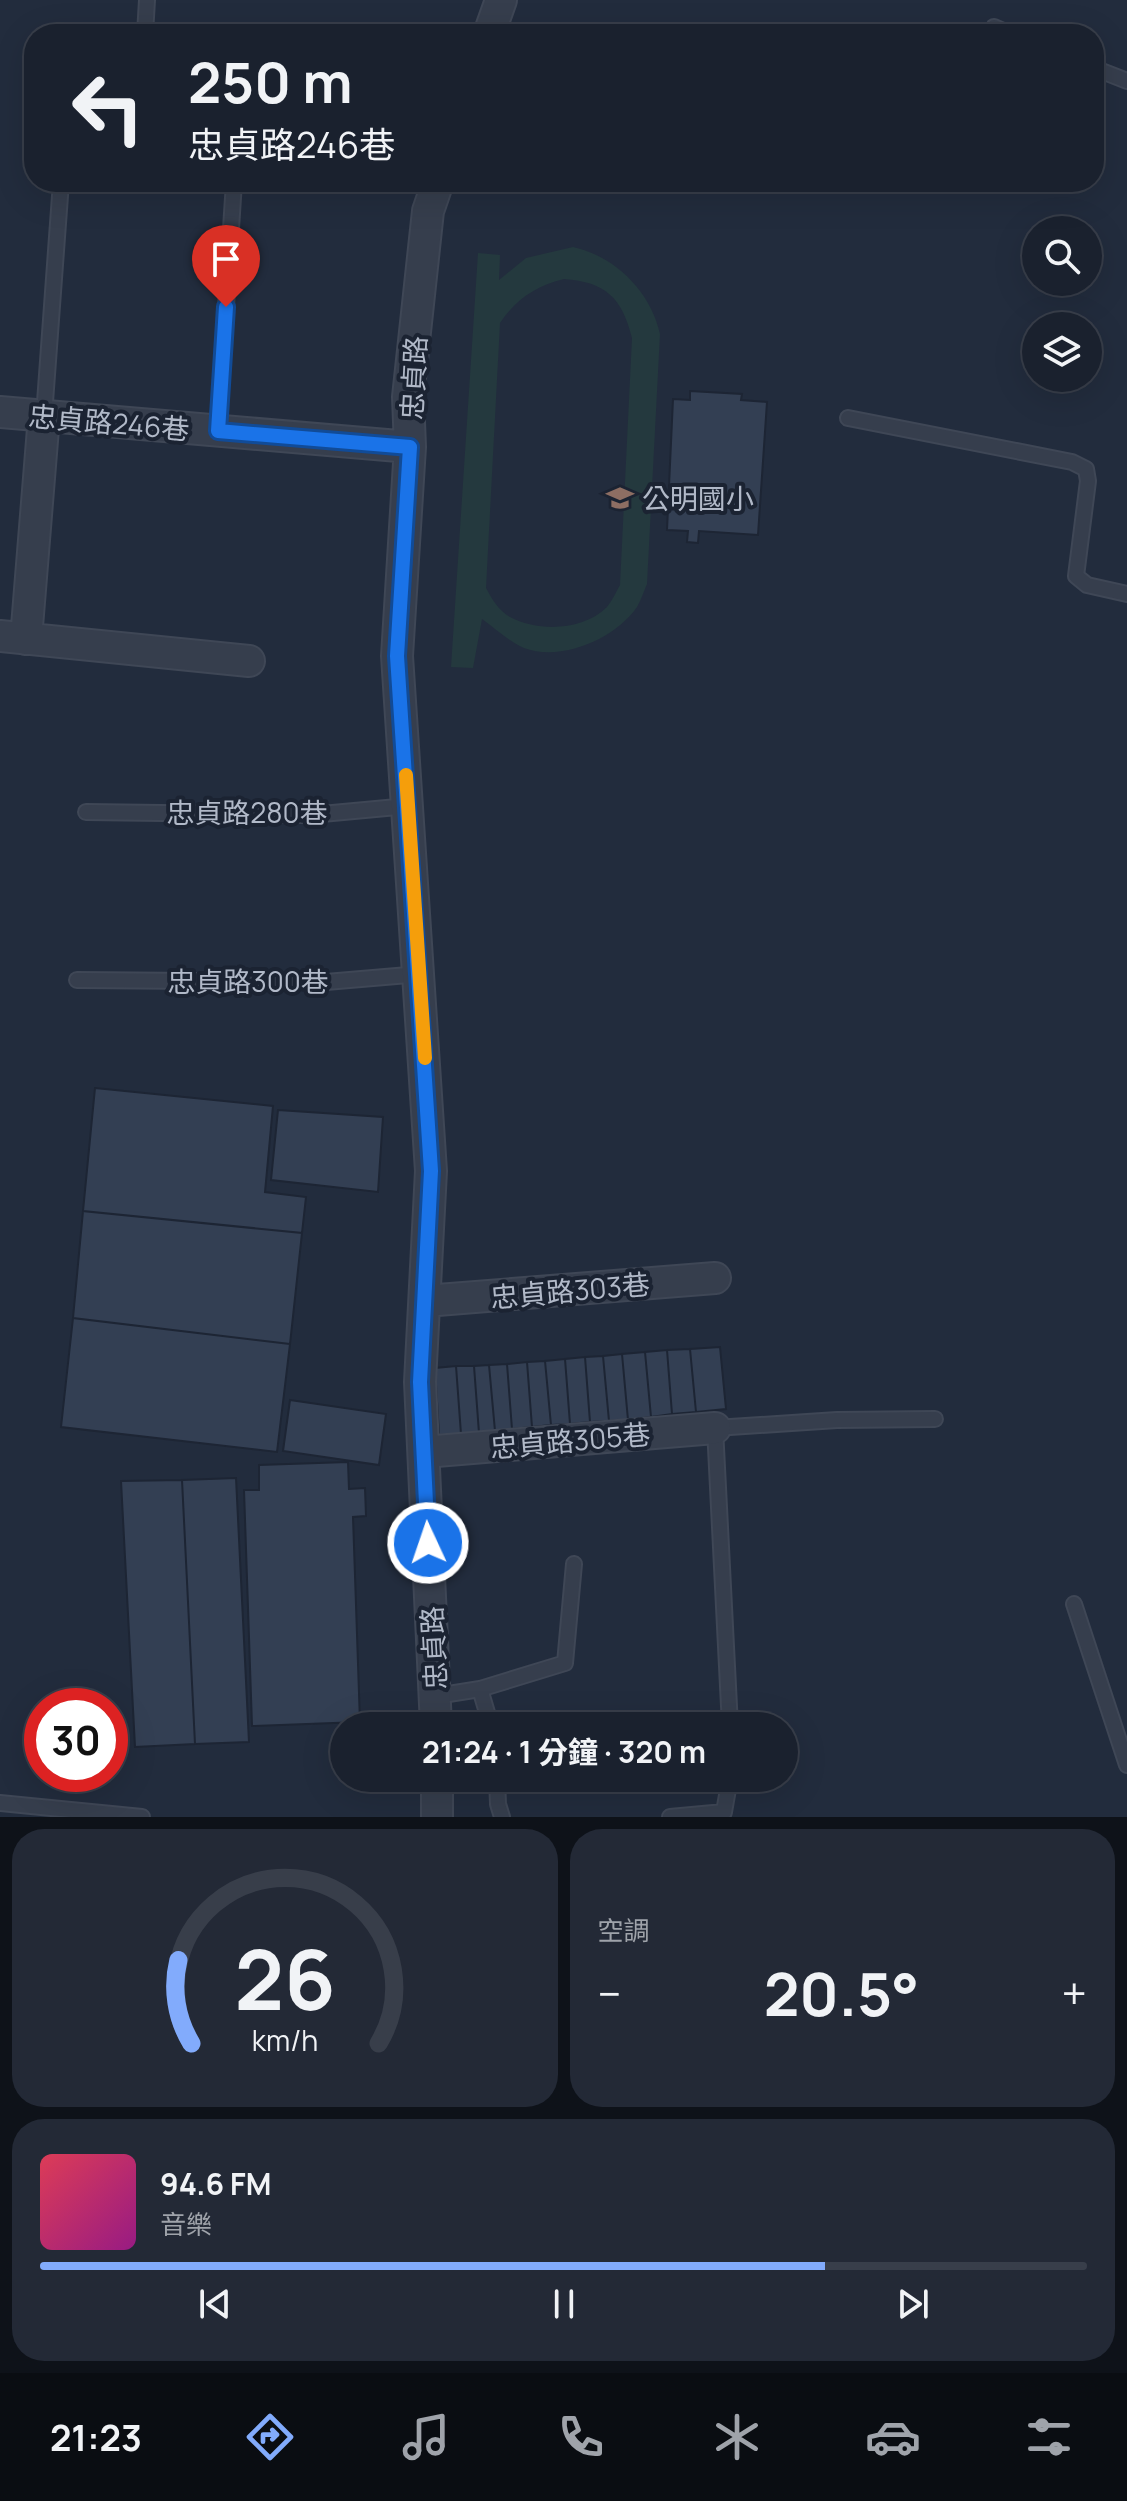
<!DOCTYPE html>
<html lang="zh-TW">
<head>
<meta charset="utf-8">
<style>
  body { margin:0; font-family:Manrope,"Noto Sans TC",sans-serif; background:#232936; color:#f1f3f6; height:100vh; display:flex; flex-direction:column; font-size:30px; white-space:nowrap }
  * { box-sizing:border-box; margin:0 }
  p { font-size:26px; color:#9fa3aa }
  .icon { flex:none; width:44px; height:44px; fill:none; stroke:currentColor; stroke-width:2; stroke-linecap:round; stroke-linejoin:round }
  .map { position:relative; height:1817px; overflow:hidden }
  .panel { display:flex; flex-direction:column; gap:12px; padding:12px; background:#0e1219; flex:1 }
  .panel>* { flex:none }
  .banner { position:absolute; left:24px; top:24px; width:1080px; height:168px; border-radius:32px; box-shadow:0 8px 32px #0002,0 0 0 2px #383e4a; background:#1a212e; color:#f1f3f6; overflow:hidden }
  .buttons { position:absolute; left:1022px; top:216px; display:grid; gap:16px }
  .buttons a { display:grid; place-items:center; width:80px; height:80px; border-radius:50%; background:#1a212e; box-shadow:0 8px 32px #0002,0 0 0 2px #383e4a; font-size:40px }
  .speed { position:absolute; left:24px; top:1688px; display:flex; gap:16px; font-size:40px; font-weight:700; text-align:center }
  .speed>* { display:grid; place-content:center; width:104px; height:104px; border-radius:50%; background:#1a212e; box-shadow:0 8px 32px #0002,0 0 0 2px #383e4a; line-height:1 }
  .speed .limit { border:12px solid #d22; background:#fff; color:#111 }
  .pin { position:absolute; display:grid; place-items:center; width:68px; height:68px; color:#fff; margin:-82px -34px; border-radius:50% 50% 50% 0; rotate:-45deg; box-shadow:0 0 8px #0007 }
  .pin .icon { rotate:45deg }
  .me { position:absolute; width:88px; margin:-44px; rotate:357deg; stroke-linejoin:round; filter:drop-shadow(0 0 6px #0008) }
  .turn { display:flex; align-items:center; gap:28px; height:168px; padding:0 32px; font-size:36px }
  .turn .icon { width:104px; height:104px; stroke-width:2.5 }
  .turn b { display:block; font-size:56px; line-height:68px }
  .big { font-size:60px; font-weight:700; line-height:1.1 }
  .panel .widget { flex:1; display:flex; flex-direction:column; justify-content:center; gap:12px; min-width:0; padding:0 28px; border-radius:32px; background:#232936 }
  .panel .dial { align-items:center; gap:0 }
  .dial svg { height:208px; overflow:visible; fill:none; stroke:#383e4a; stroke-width:7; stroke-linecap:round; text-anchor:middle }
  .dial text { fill:#f1f3f6; stroke:none }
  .song { display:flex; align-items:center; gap:24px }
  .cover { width:96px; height:96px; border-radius:12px; background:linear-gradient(135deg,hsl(350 70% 55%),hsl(310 70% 35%)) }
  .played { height:8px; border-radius:4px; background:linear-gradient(90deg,#82abfc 75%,#383e4a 75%) }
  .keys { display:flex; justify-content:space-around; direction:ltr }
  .heat { display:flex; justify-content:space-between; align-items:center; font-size:44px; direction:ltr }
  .panel .tiles { flex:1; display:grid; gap:12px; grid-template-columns:1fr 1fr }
  .widget:last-child { grid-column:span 2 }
  .trip { position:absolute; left:330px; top:1712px; width:468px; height:80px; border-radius:40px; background:#1a212e; box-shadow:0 8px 32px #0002,0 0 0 2px #383e4a; font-weight:700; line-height:80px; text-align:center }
  .menu { display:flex; height:128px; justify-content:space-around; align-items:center; background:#0a0d12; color:#9fa3aa }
  .menu .icon { width:56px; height:56px }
  .menu .active { color:#82abfc }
  .menu b { font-size:36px; color:#f1f3f6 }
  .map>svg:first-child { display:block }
  .green { fill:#24393e; fill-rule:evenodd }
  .building { fill:#333f53; stroke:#1d2534; stroke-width:2 }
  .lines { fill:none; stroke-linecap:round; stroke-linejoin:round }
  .lane-casing { stroke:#3f4756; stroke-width:18 }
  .street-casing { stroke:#3f4756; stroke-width:34 }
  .lane { stroke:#363e4d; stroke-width:14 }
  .street { stroke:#363e4d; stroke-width:30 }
  .route-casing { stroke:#114b97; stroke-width:20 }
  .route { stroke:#1a73e8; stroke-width:14 }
  .slow { stroke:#f59e0b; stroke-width:14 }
  .labels { text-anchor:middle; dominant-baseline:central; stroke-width:8; stroke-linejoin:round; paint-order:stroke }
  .street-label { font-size:28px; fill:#b1b9c8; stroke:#1b2332 }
  .poi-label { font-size:28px; fill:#b1b9c8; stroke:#1b2332; text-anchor:start }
</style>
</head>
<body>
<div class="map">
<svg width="1127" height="1817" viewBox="0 0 1127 1817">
  <rect width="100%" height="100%" fill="#222c3d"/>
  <path class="green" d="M 573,247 C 615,256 651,292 660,334 L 647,584 C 644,591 641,600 637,607 C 615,639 561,662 524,648 C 508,641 496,629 482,619 L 473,668 L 451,667 L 478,253 L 500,255 L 499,280 L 526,258 ZM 564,279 C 606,282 622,298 632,338 L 620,585 C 616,592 612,601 607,607 C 583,631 538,632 510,617 C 498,610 492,599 486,588 L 500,323 C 515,300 537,285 564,279 Z"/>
  <path class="building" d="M 690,391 L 742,394 L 741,400 L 767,402 L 758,535 L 699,531 L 698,543 L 687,542 L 688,531 L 667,530 L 673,399 L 690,400 Z
    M 95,1088 L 273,1106 L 265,1192 L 306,1197 L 302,1233 L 83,1211 Z
    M 278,1110 L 383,1117 L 378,1192 L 271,1180 Z
    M 83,1211 L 302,1233 L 290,1344 L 73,1318 Z
    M 73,1318 L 290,1344 L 277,1452 L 61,1427 Z
    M 720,1347 L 726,1409 L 696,1412 L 690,1349 Z
    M 690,1349 L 696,1412 L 672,1414 L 667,1350 Z
    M 667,1350 L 672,1414 L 651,1417 L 645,1352 Z
    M 645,1352 L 651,1417 L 628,1420 L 622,1354 Z
    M 622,1354 L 628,1420 L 609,1421 L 603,1356 Z
    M 603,1356 L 609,1421 L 590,1422 L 585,1357 Z
    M 585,1357 L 590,1422 L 570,1424 L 565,1359 Z
    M 565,1359 L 570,1424 L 551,1425 L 545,1361 Z
    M 545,1361 L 551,1425 L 532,1427 L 527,1362 Z
    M 527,1362 L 532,1427 L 512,1429 L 507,1364 Z
    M 507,1364 L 512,1429 L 495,1431 L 489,1365 Z
    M 489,1365 L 495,1431 L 479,1433 L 474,1366 Z
    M 456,1366 L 474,1366 L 479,1433 L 461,1434 Z
    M 456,1366 L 461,1434 L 439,1435 L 435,1368 Z
    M 290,1400 L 386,1414 L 379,1465 L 283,1451 Z
    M 348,1462 L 349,1489 L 365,1488 L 366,1516 L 353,1517 L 360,1722 L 252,1726 L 244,1490 L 259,1490 L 259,1465 Z
    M 236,1478 L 249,1742 L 195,1744 L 182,1480 Z
    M 182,1480 L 195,1744 L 135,1747 L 121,1481 Z"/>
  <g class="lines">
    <g class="lane-casing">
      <path id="lane" d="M 994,27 L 1010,34
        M 145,34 L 147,0
        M 1094,68 L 1127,81
        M 44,416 L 61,182
        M 848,418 L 1072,462 L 1086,469 L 1088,481 L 1076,576 L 1087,585 L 1127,594
        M 218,431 L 234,182
        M 86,812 L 311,815 L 408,806
        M 77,980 L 326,982 L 420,974
        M 1074,1604 L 1127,1765
        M 480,1689 L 491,1726
        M 436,1696 L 480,1689 L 565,1663 L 574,1564
        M 730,1726 L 715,1428 L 837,1420 L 935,1419
        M 497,1778 L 498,1804 L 502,1817
        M 0,1803 L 142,1817
        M 670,1817 L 724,1812 L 730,1778"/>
    </g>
    <g class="street-casing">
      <path id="street" d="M 489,34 L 501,0
        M 0,412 L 410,447
        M 0,636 L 249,661
        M 26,639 L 44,416
        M 425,1301 L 715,1278
        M 424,1452 L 715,1428
        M 436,1726 L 420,1382 L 431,1171 L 397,656 L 410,447 L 408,397 L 428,211 L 438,182
        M 437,1778 L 437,1817"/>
    </g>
    <use href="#lane" class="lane"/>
    <use href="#street" class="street"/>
  </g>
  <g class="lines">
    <g class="route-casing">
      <path id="route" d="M 226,307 L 218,431 L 410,447 L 397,656 L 431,1171 L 420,1382 L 428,1543"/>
    </g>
    <use href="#route" class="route"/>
    <path class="slow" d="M 406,775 L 425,1058"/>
  </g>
  <defs>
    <g id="school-bare" transform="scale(2.16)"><path d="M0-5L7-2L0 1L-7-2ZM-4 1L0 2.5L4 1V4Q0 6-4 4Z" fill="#8d6e63" stroke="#1b2332" stroke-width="2.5" paint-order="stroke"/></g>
  </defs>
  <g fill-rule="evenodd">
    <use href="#school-bare" x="620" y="498"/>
  </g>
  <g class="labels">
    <g class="street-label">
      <text transform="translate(413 378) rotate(-87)">忠貞路</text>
      <text transform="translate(109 422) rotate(5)">忠貞路246巷</text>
      <text x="247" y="812">忠貞路280巷</text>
      <text x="248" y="981">忠貞路300巷</text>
      <text transform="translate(570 1290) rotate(-5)">忠貞路303巷</text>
      <text transform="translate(570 1440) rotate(-5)">忠貞路305巷</text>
      <text transform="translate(433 1648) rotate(-93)">忠貞路</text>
    </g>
    <g class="poi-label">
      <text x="642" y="498">公明國小</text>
    </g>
  </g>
</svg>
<div class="buttons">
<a><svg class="icon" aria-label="search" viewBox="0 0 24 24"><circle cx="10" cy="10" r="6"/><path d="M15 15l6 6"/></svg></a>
<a><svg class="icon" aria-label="layers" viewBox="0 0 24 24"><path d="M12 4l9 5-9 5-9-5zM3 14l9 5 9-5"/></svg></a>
</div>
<div class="speed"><div class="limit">30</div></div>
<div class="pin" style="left:226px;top:307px;background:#d93025"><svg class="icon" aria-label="arrive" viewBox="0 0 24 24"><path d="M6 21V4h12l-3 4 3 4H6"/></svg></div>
<svg class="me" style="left:428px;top:1543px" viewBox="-20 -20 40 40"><circle r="17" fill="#1a73e8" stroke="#fff" stroke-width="3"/><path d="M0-11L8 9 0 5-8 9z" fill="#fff"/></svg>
<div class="trip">21:24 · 1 分鐘 · 320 m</div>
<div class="banner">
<div class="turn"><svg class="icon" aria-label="left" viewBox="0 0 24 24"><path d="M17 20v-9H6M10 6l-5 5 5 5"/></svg><div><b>250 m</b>忠貞路246巷</div></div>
</div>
</div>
<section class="panel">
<div class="tiles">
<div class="widget dial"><svg viewBox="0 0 100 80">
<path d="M14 69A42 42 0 1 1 86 69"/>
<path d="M14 69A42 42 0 0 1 9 37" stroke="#82abfc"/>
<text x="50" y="56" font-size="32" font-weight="700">26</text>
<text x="50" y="72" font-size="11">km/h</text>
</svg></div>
<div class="widget"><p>空調</p>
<div class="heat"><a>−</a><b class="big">20.5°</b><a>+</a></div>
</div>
<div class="widget">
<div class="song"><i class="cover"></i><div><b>94.6 FM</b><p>音樂</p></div></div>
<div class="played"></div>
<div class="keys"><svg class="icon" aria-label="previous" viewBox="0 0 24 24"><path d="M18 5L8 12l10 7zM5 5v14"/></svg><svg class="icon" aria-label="pause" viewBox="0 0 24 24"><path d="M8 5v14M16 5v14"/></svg><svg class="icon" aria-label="next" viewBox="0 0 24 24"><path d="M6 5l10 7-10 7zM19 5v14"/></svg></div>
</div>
</div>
</section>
<nav class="menu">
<b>21:23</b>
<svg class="icon active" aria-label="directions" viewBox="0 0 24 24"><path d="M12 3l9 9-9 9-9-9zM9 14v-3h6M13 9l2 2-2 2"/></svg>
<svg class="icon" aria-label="music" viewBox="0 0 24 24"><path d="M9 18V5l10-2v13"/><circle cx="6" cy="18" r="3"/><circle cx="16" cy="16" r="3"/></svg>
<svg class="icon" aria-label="phone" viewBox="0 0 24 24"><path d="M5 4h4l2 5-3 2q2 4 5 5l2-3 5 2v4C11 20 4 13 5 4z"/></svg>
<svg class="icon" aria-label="climate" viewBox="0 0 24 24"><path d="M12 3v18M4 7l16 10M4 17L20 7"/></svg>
<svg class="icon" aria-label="car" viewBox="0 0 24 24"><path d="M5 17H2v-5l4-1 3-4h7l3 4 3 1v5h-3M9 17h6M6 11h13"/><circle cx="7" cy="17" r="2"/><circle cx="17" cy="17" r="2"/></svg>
<svg class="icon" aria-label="filters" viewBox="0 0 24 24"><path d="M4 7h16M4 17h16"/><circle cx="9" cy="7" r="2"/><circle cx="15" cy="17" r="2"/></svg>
</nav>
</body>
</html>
